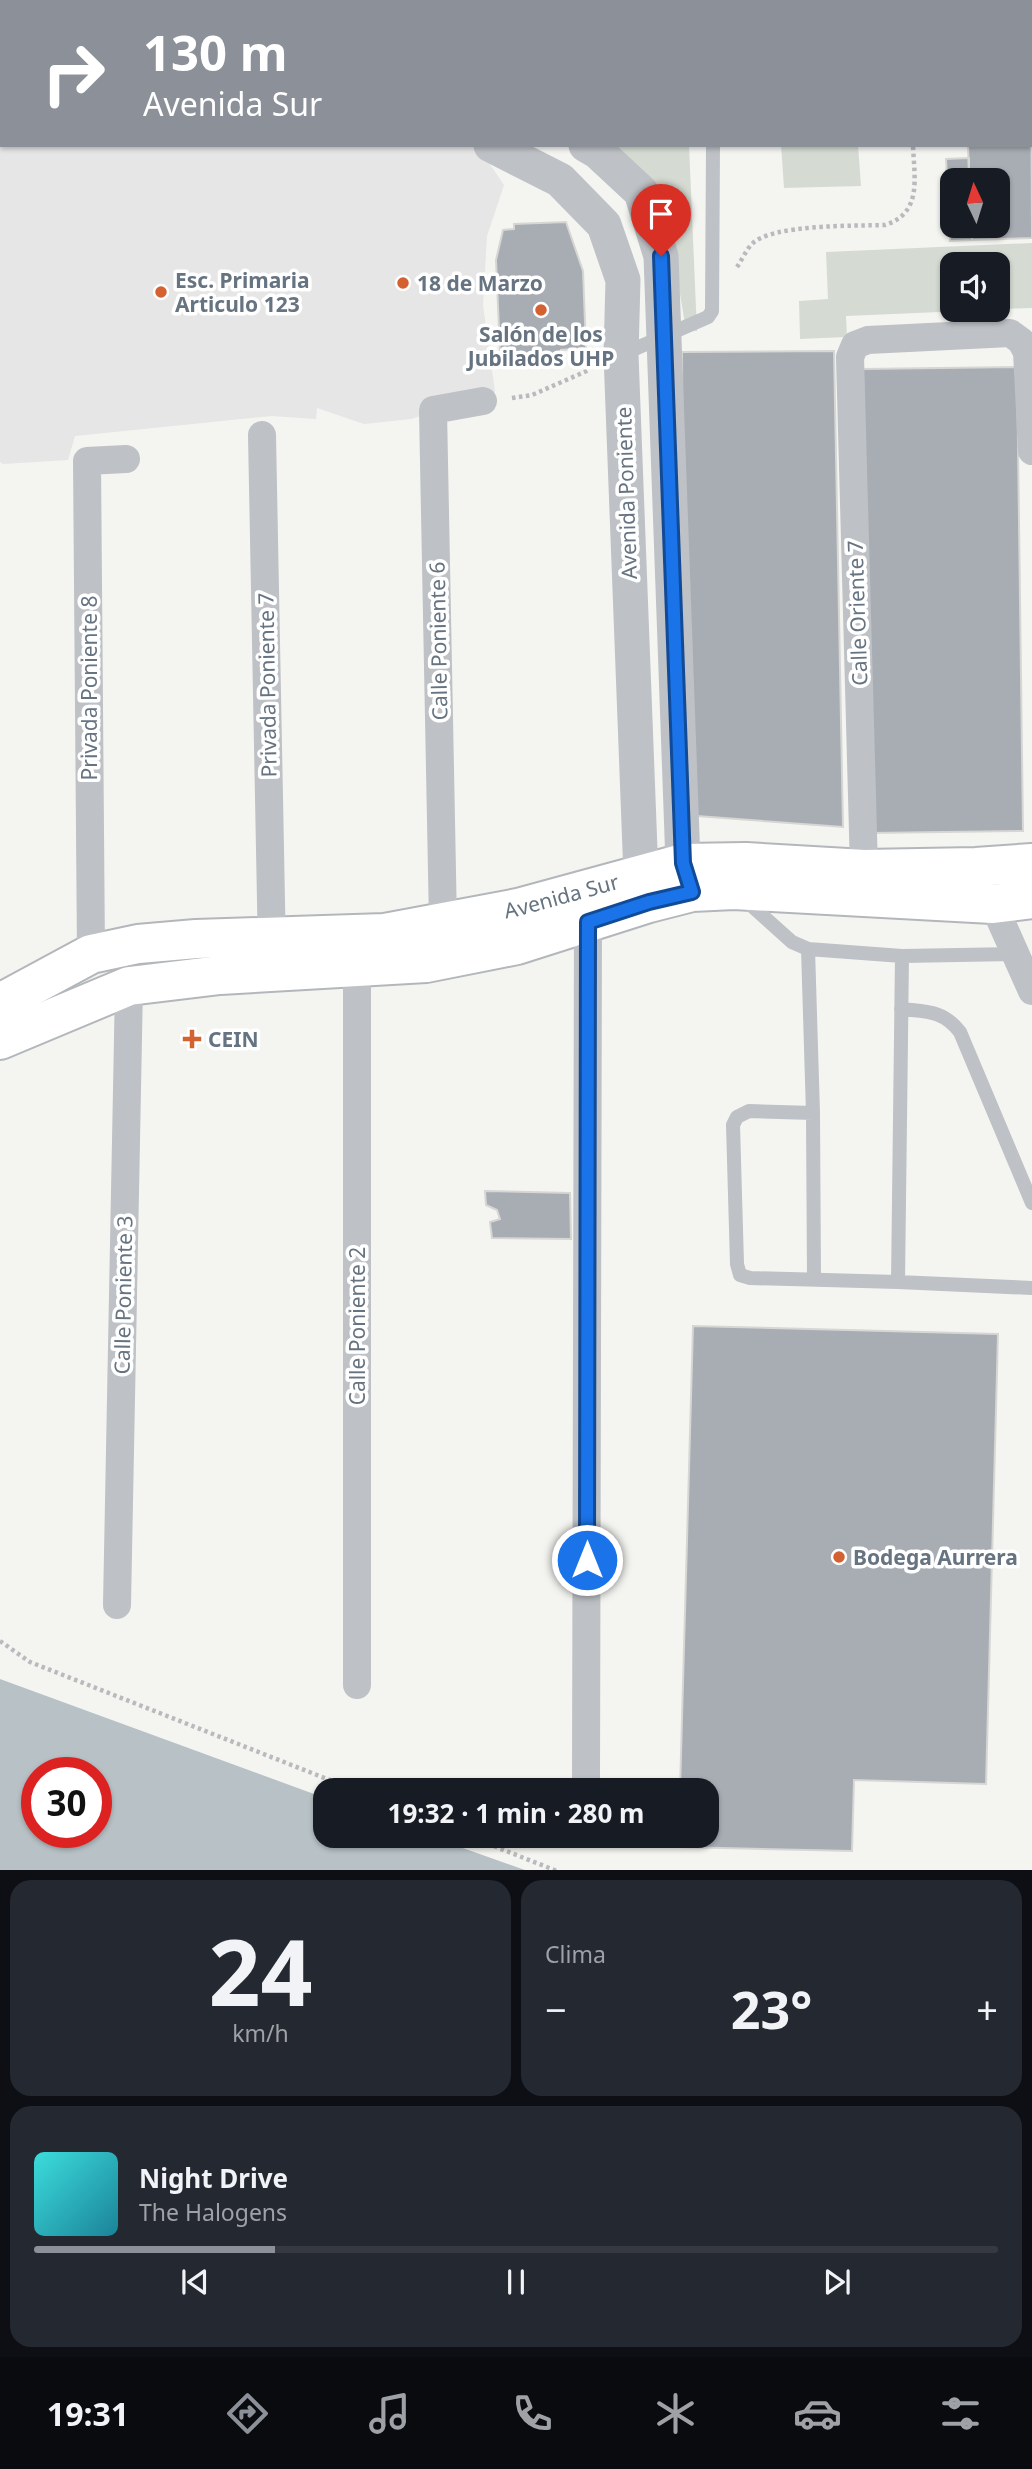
<!DOCTYPE html>
<html lang="es">
<head>
<meta charset="utf-8">
<style>
  body { margin:0; font-family:"Noto Sans",sans-serif; background:#242831; color:#f1f3f6; height:100vh; display:flex; flex-direction:column; font-size:26px; white-space:nowrap }
  * { box-sizing:border-box; margin:0 }
  p { font-size:23px; color:#9ea1a6 }
  .icon { flex:none; width:38px; height:38px; fill:none; stroke:currentColor; stroke-width:2; stroke-linecap:round; stroke-linejoin:round }
  .map { position:relative; height:1870px; overflow:hidden }
  .sheet { display:flex; flex-direction:column; gap:10px; padding:10px; background:#0d0f14; flex:1 }
  .sheet>* { flex:none }
  .guide { position:absolute; left:0px; top:0px; width:1032px; height:147px; box-shadow:0 2px 5px #0004; background:#8c9099; color:#fff; overflow:hidden }
  .needle { width:46px; rotate:356deg }
  .buttons { position:absolute; left:940px; top:168px; display:grid; gap:14px }
  .buttons a { display:grid; place-items:center; width:70px; height:70px; border-radius:14px; background:#171b24; box-shadow:0 2px 5px #0004; font-size:35px }
  .speed { position:absolute; left:21px; top:1757px; display:flex; gap:14px; font-size:35px; font-weight:700; text-align:center }
  .speed>* { display:grid; place-content:center; width:91px; height:91px; border-radius:50%; background:#171b24; box-shadow:0 2px 5px #0004; line-height:1 }
  .speed .limit { border:10px solid #d22; background:#fff; color:#111 }
  .pin { position:absolute; display:grid; place-items:center; width:60px; height:60px; color:#fff; margin:-72px -30px; border-radius:50% 50% 50% 0; rotate:-45deg; box-shadow:0 0 7px #0007 }
  .pin .icon { rotate:45deg }
  .me { position:absolute; width:77px; margin:-38px; rotate:0deg; stroke-linejoin:round; filter:drop-shadow(0 0 5px #0008) }
  .turn { display:flex; align-items:center; gap:24px; height:147px; padding:0 28px; font-size:32px }
  .turn .icon { width:91px; height:91px; stroke-width:2.5 }
  .turn b { display:block; font-size:49px; line-height:60px }
  .big { font-size:52px; font-weight:700; line-height:1.1 }
  .sheet .tile { flex:1; display:flex; flex-direction:column; justify-content:center; gap:10px; min-width:0; padding:0 24px; border-radius:21px; background:#242831 }
  .sheet .dial { align-items:center; gap:0 }
  .dial b { font-size:91px; line-height:1 }
  .song { display:flex; align-items:center; gap:21px }
  .cover { width:84px; height:84px; border-radius:10px; background:linear-gradient(135deg,hsl(180 70% 55%),hsl(190 70% 35%)) }
  .played { height:7px; border-radius:4px; background:linear-gradient(90deg,#8c9099 25%,#363941 25%) }
  .keys { display:flex; justify-content:space-around; direction:ltr }
  .heat { display:flex; justify-content:space-between; align-items:center; font-size:38px; direction:ltr }
  .sheet .tiles { flex:1; display:grid; gap:10px; grid-template-columns:1fr 1fr }
  .tile:last-child { grid-column:span 2 }
  .trip { position:absolute; left:313px; top:1778px; width:406px; height:70px; border-radius:21px; background:#171b24; box-shadow:0 2px 5px #0004; font-weight:700; line-height:70px; text-align:center }
  .menu { display:flex; height:112px; justify-content:space-around; align-items:center; background:#090b0e; color:#9ea1a6 }
  .menu .icon { width:49px; height:49px }
  .menu .on { color:#8c9099 }
  .menu b { font-size:32px; color:#f1f3f6 }
  .map>svg:first-child { display:block }
  .built { fill:#e5e6e5 }
  .green { fill:#d5dbd3 }
  .water { fill:#b8c2c6; fill-rule:evenodd }
  .building { fill:#a7adb3; stroke:#d6d6d4; stroke-width:2 }
  .lines { fill:none; stroke-linecap:round; stroke-linejoin:round }
  .secondary-casing { stroke:#b3b7bb; stroke-width:42 }
  .path { stroke:#b8babd; stroke-width:4.5; stroke-dasharray:3.5 3.5; stroke-linecap:butt }
  .service { stroke:#bec1c5; stroke-width:14 }
  .minor { stroke:#bec1c5; stroke-width:28 }
  .tertiary { stroke:#bec1c5; stroke-width:35 }
  .secondary { stroke:#fff; stroke-width:38 }
  .route-casing { stroke:#114b97; stroke-width:18 }
  .route { stroke:#1a73e8; stroke-width:12 }
  .poi-dot { fill:#d46132; stroke:#fff; stroke-width:2.5 }
  .labels { text-anchor:middle; dominant-baseline:central; stroke-width:7; stroke-linejoin:round; paint-order:stroke }
  .poi-label { font-size:21px; font-weight:bold; fill:#667380; stroke:#fff; text-anchor:start }
  .street-label { font-size:21px; fill:#667380; stroke:#fff }
</style>
</head>
<body>
<div class="map">
<svg width="1032" height="1871" viewBox="0 0 1032 1871">
  <rect width="100%" height="100%" fill="#f4f5f1"/>
  <path class="built" d="M 0,101 L 2,145 L 477,145 L 504,185 L 487,236 L 483,305 L 495,392 L 411,419 L 364,424 L 317,408 L 316,419 L 272,416 L 75,436 L 68,460 L 3,464 L 0,462 Z"/>
  <path class="green" d="M 0,0 L 189,0 L 192,2 L 2,2 L 0,101 Z
    M 407,0 L 849,0 L 849,2 L 411,2 Z
    M 952,0 L 1032,0 L 1032,37 L 1031,2 Z
    M 612,145 L 689,145 L 697,331 L 686,330 L 669,228 Z
    M 781,145 L 858,145 L 861,186 L 784,188 Z
    M 1032,243 L 1032,308 L 998,309 L 998,264 L 952,264 L 952,310 L 987,310 L 846,316 L 847,337 L 800,339 L 799,301 L 828,299 L 826,252 Z"/>
  <path class="water" d="M 0,1679 L 325,1798 L 326,1836 L 429,1836 L 525,1870 L 0,1870 ZM 37,1773 L 96,1773 L 96,1832 L 37,1832 Z"/>
  <path class="building" d="M 1031,39 L 1032,238 L 972,240 L 971,226 L 998,226 L 998,180 L 969,180 L 968,145 L 1031,145 Z
    M 969,158 L 969,180 L 952,180 L 952,226 L 971,226 L 972,240 L 950,241 L 946,159 Z
    M 566,222 L 583,271 L 586,348 L 561,350 L 562,366 L 519,368 L 518,352 L 500,352 L 496,260 L 503,230 L 514,229 L 514,224 Z
    M 834,351 L 843,827 L 684,815 L 682,352 Z
    M 1017,367 L 1023,831 L 868,833 L 863,369 Z
    M 485,1191 L 570,1193 L 571,1239 L 492,1238 L 490,1222 L 500,1219 L 497,1210 L 486,1205 Z
    M 693,1326 L 998,1334 L 986,1784 L 854,1780 L 852,1851 L 679,1847 L 679,1836 L 707,1836 L 707,1790 L 680,1790 Z"/>
  <g class="lines">
    <g class="secondary-casing">
      <g id="secondary">
        <path id="s1" d="M 0,1003 L 91,954 L 138,944 L 196,939 L 385,933 L 518,908 L 683,863 L 746,862 L 864,869 L 976,867 L 1032,863"/>
        <path d="M 0,1040 L 129,986 L 220,975 L 426,963 L 517,945 L 649,903 L 692,892 L 734,890 L 974,903 L 993,904 L 1032,899"/>
      </g>
    </g>
    <path class="path" d="M 913,2 L 914,0
      M 737,267 C 742,260 746,250 752,244 C 771,224 856,226 885,225 C 923,213 914,177 913,145
      M 512,398 L 532,395 L 589,370
      M 0,1641 L 30,1662 L 355,1790
      M 468,1836 L 557,1871"/>
    <path class="service" d="M 623,354 L 708,317 L 712,311 L 713,145
      M 743,898 L 792,942 L 808,949 L 902,956 L 1015,954
      M 808,949 L 813,1113
      M 902,956 L 898,1282 L 1032,1288
      M 901,1009 C 927,1012 943,1010 960,1032 L 1032,1203
      M 814,1279 L 813,1113 L 749,1111 L 737,1117 L 733,1125 L 737,1264 L 740,1275 L 750,1278 L 898,1282"/>
    <path class="minor" d="M 262,435 L 272,953
      M 864,869 L 850,357 L 855,345 L 868,340 L 1010,333 L 1021,341 L 1027,352 L 1032,451
      M 986,888 L 1032,991
      M 443,923 L 433,410 L 483,401
      M 91,954 L 87,461 L 126,459
      M 117,1605 L 129,986
      M 357,1685 L 357,968
      M 586,1783 L 588,922"/>
    <path class="tertiary" d="M 226,0 L 228,2
      M 320,0 L 323,2
      M 491,145 L 560,180 L 604,225 L 623,280 L 621,355 L 641,876 L 648,899
      M 586,145 L 598,152 L 641,192 L 661,256 L 683,863 L 691,889"/>
    <use href="#secondary" class="secondary"/>
  </g>
  <g class="lines">
    <g class="route-casing">
      <path id="route" d="M 587,1560 L 588,922 L 649,902 L 692,892 L 683,863 L 661,256"/>
    </g>
    <use href="#route" class="route"/>
  </g>
  <g class="poi-dot">
    <circle cx="403" cy="283" r="7"/>
    <circle cx="161" cy="292" r="7"/>
    <circle cx="541" cy="310" r="7"/>
    <path d="M188.5 1028.5h7v7h7v7h-7v7h-7v-7h-7v-7h7z"/>
    <circle cx="839" cy="1557" r="7"/>
  </g>
  <g class="labels">
    <g class="poi-label">
      <text x="175" y="280">Esc. Primaria<tspan x="175" dy="24">Articulo 123</tspan></text>
      <text x="417" y="283">18 de Marzo</text>
      <text x="541" y="334" text-anchor="middle">Salón de los<tspan x="541" dy="24">Jubilados UHP</tspan></text>
      <text x="208" y="1039">CEIN</text>
      <text x="853" y="1557">Bodega Aurrera</text>
    </g>
    <g class="street-label">
      <text transform="translate(626 493) rotate(-92)">Avenida Poniente</text>
      <text transform="translate(857 613) rotate(-92)">Calle Oriente 7</text>
      <text transform="translate(438 641) rotate(-91)">Calle Poniente 6</text>
      <text transform="translate(267 685) rotate(-91)">Privada Poniente 7</text>
      <text transform="translate(89 688) rotate(-90)">Privada Poniente 8</text>
      <text stroke="none"><textPath href="#s1" startOffset="579">Avenida Sur</textPath></text>
      <text transform="translate(123 1295) rotate(-89)">Calle Poniente 3</text>
      <text transform="translate(357 1326) rotate(-90)">Calle Poniente 2</text>
    </g>
  </g>
</svg>
<div class="buttons">
<a><svg class="needle" viewBox="-14 -14 28 28"><path d="M0-13l5 13h-10z" fill="#e53935"/><path d="M0 13l5-13h-10z" fill="#9ea1a6"/></svg></a>
<a><svg class="icon" aria-label="sound" viewBox="0 0 24 24"><path d="M4 9h4l5-4v14l-5-4H4zM17 9q2 3 0 6"/></svg></a>
</div>
<div class="speed"><div class="limit">30</div></div>
<div class="pin" style="left:661px;top:256px;background:#d93025"><svg class="icon" aria-label="arrive" viewBox="0 0 24 24"><path d="M6 21V4h12l-3 4 3 4H6"/></svg></div>
<svg class="me" style="left:587px;top:1560px" viewBox="-20 -20 40 40"><circle r="17" fill="#1a73e8" stroke="#fff" stroke-width="3"/><path d="M0-11L8 9 0 5-8 9z" fill="#fff"/></svg>
<div class="trip">19:32 · 1 min · 280 m</div>
<div class="guide">
<div class="turn"><svg class="icon" aria-label="right" viewBox="0 0 24 24"><path d="M7 20v-9h11M14 6l5 5-5 5"/></svg><div><b>130 m</b>Avenida Sur</div></div>
</div>
</div>
<section class="sheet">
<div class="tiles">
<div class="tile dial"><b>24</b><p>km/h</p></div>
<div class="tile"><p>Clima</p>
<div class="heat"><a>−</a><b class="big">23°</b><a>+</a></div>
</div>
<div class="tile">
<div class="song"><i class="cover"></i><div><b>Night Drive</b><p>The Halogens</p></div></div>
<div class="played"></div>
<div class="keys"><svg class="icon" aria-label="previous" viewBox="0 0 24 24"><path d="M18 5L8 12l10 7zM5 5v14"/></svg><svg class="icon" aria-label="pause" viewBox="0 0 24 24"><path d="M8 5v14M16 5v14"/></svg><svg class="icon" aria-label="next" viewBox="0 0 24 24"><path d="M6 5l10 7-10 7zM19 5v14"/></svg></div>
</div>
</div>
</section>
<nav class="menu">
<b>19:31</b>
<svg class="icon on" aria-label="directions" viewBox="0 0 24 24"><path d="M12 3l9 9-9 9-9-9zM9 14v-3h6M13 9l2 2-2 2"/></svg>
<svg class="icon" aria-label="music" viewBox="0 0 24 24"><path d="M9 18V5l10-2v13"/><circle cx="6" cy="18" r="3"/><circle cx="16" cy="16" r="3"/></svg>
<svg class="icon" aria-label="phone" viewBox="0 0 24 24"><path d="M5 4h4l2 5-3 2q2 4 5 5l2-3 5 2v4C11 20 4 13 5 4z"/></svg>
<svg class="icon" aria-label="climate" viewBox="0 0 24 24"><path d="M12 3v18M4 7l16 10M4 17L20 7"/></svg>
<svg class="icon" aria-label="car" viewBox="0 0 24 24"><path d="M5 17H2v-5l4-1 3-4h7l3 4 3 1v5h-3M9 17h6M6 11h13"/><circle cx="7" cy="17" r="2"/><circle cx="17" cy="17" r="2"/></svg>
<svg class="icon" aria-label="filters" viewBox="0 0 24 24"><path d="M4 7h16M4 17h16"/><circle cx="9" cy="7" r="2"/><circle cx="15" cy="17" r="2"/></svg>
</nav>
</body>
</html>
